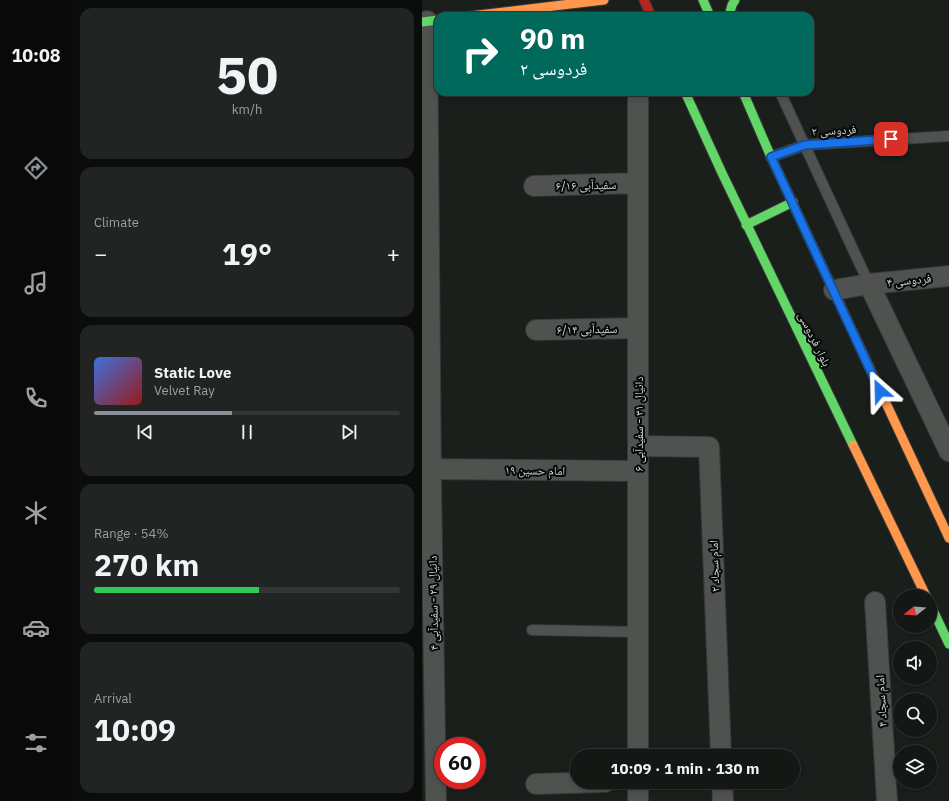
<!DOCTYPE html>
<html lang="en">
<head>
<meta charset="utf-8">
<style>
  body { margin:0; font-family:"IBM Plex Sans","Noto Naskh Arabic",sans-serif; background:#212422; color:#f1f3f6; height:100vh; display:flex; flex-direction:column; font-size:15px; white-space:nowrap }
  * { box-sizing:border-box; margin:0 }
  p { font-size:13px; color:#9d9fa0 }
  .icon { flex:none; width:22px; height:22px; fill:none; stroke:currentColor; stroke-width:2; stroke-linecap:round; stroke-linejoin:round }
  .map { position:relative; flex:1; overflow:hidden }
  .sheet { display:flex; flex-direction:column; gap:8px; padding:8px; background:#0b0d0b; width:350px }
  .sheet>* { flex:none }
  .top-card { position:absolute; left:12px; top:12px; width:380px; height:84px; border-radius:12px; box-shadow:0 2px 6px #0003,0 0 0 1px #333634; background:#00695c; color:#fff; overflow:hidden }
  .needle { width:26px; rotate:253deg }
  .buttons { position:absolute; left:471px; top:589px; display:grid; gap:8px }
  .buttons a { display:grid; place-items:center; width:44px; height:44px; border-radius:50%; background:#141714; box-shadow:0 2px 6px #0003,0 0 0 1px #333634; font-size:20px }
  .speed { position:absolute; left:12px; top:737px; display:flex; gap:8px; font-size:20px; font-weight:700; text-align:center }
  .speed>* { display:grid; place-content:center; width:52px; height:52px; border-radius:50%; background:#141714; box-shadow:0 2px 6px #0003,0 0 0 1px #333634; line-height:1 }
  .speed .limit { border:6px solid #d22; background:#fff; color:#111 }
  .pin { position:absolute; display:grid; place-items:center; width:34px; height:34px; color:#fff; margin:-17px; border-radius:8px; box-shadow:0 2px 6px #0006 }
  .me { position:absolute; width:44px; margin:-22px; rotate:335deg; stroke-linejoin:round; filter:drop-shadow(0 0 3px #0008) }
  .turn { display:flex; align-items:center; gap:14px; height:84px; padding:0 20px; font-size:18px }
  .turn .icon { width:52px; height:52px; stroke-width:2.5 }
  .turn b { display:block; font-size:28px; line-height:34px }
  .big { font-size:30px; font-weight:700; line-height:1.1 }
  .sheet .widget { flex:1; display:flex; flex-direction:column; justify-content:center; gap:6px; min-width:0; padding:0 14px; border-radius:12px; background:#212422 }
  .sheet .dial { align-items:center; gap:0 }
  .dial b { font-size:52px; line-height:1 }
  .song { display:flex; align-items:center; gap:12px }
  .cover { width:48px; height:48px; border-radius:6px; background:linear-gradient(135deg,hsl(220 70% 55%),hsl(0 70% 35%)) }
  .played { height:4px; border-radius:2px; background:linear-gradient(90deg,#8c9099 45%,#333634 45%) }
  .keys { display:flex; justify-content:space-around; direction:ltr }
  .heat { display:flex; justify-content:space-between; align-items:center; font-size:22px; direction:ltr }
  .charge { height:6px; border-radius:3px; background:linear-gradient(90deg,#34c759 54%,#333634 0) }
  .trip { position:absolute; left:148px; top:749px; width:230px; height:40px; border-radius:20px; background:#141714; box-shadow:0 2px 6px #0003,0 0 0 1px #333634; font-weight:700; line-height:40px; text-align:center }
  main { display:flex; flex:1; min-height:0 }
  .dock { display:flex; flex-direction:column; width:72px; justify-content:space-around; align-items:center; background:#080908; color:#9d9fa0 }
  .dock .icon { width:28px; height:28px }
  .dock .current { color:#8c9099 }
  .dock b { font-size:18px; color:#f1f3f6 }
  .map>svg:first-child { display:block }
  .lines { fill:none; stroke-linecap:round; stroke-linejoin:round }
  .lane-casing { stroke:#373937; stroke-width:12 }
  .street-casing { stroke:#373937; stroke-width:22 }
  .fast-casing { stroke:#373937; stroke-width:11 }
  .slow-casing { stroke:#373937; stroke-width:11 }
  .jam-casing { stroke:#373937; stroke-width:11 }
  .lane { stroke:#505250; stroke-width:10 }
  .street { stroke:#505250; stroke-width:20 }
  .fast { stroke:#63d668; stroke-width:9 }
  .slow { stroke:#ff974d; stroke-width:9 }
  .jam { stroke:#b3261e; stroke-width:9 }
  .route-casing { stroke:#114b97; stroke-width:10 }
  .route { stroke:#1a73e8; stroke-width:7 }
  .labels { text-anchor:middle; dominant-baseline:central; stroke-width:4; stroke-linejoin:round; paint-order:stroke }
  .street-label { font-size:12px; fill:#d2d7d2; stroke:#060907 }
</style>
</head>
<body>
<main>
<nav class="dock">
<b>10:08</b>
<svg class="icon current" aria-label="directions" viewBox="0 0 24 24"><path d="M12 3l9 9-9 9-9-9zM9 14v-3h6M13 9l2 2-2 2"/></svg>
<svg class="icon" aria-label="music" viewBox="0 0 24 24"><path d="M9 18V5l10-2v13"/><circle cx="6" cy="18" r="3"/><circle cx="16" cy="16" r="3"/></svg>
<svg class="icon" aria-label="phone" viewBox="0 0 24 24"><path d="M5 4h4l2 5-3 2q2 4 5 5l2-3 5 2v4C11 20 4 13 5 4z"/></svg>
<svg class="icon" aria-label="climate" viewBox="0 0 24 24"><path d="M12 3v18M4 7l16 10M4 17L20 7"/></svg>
<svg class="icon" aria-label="car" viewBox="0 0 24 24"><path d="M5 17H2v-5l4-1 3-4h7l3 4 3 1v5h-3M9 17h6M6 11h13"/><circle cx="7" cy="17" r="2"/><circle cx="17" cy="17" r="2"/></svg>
<svg class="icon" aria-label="filters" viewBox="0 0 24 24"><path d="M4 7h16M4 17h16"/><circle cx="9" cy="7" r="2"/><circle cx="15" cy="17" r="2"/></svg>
</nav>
<section class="sheet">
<div class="widget dial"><b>50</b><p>km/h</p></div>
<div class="widget"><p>Climate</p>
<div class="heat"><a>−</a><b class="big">19°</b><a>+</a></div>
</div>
<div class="widget">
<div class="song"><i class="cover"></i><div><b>Static Love</b><p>Velvet Ray</p></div></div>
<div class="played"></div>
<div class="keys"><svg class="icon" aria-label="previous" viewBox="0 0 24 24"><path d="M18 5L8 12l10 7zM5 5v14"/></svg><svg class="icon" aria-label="pause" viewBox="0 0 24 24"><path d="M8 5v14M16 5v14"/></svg><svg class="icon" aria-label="next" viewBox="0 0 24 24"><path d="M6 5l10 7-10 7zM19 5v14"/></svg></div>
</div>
<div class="widget"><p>Range · 54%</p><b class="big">270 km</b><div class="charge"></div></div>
<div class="widget"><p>Arrival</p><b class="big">10:09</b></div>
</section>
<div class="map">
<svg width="527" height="801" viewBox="0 0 527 801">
  <rect width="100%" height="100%" fill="#1a1f1b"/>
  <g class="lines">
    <g class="lane-casing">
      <path id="lane" d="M 358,92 L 447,284
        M 349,157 L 383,145 L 527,136
        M 110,630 L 216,632"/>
    </g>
    <g class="street-casing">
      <path id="street" d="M 5,21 L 9,484 L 14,801
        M 216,93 L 216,756
        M 112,186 L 215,183
        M 447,284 L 527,451
        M 412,290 L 447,284 L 527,276
        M 114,330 L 216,328
        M 216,446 L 287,447 L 299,756
        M 9,469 L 216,471
        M 453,602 L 465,801
        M 216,782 L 216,801
        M 300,782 L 301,801
        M 114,784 L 183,782"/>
    </g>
    <g class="fast-casing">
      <path id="fast" d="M 281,0 L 288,16
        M 307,16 L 310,5 L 313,0
        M 0,22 L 16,20
        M 263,92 L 300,173 L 431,445
        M 321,92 L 349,157 L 463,401
        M 324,225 L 371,202
        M 508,604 L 527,644"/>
    </g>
    <g class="slow-casing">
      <path id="slow" d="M 48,16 L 182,0
        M 463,401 L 527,538
        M 431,445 L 504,596"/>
    </g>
    <g class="jam-casing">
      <path id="jam" d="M 222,0 L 229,16"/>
    </g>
    <use href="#lane" class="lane"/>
    <use href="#street" class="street"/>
    <use href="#fast" class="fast"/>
    <use href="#slow" class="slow"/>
    <use href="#jam" class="jam"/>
  </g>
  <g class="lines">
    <g class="route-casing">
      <path id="route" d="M 458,391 L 349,157 L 383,145 L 469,139"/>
    </g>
    <use href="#route" class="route"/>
  </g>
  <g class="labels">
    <g class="street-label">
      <text transform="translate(412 130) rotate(-3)">فردوسی ۲</text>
      <text transform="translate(164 185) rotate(-1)">سفیدآبی ۶/۱۶</text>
      <text transform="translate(487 280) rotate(-6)">فردوسی ۴</text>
      <text transform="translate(165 329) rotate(-1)">سفیدآبی ۶/۱۴</text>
      <text transform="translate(393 339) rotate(64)">بلوار فردوسی</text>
      <text transform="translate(216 424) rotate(-90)">دانیال ۳۱ - سفیدآبی ۶</text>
      <text transform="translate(113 470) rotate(1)">امام حسین ۱۹</text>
      <text transform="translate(292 566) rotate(-92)">امام سجاد ۲</text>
      <text transform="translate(11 603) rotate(-91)">دانیال ۲۹ - سفیدآبی ۴</text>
      <text transform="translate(459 701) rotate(-93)">امام سجاد ۴</text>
    </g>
  </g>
</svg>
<div class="buttons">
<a><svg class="needle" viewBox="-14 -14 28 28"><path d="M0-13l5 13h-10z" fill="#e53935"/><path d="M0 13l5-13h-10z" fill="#9d9fa0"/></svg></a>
<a><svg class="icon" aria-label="sound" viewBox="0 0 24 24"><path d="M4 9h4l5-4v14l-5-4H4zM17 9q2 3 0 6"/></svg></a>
<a><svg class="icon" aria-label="search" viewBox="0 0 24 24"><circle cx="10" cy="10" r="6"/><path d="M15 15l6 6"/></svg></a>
<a><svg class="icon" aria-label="layers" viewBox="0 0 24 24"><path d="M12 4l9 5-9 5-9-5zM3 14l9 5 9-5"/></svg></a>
</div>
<div class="speed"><div class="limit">60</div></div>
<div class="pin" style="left:469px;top:139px;background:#d93025"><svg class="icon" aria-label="arrive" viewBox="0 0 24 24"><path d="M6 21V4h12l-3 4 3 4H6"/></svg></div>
<svg class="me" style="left:458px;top:391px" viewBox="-20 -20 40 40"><path d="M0-17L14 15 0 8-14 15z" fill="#1a73e8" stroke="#fff" stroke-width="4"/></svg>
<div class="trip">10:09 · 1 min · 130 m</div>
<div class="top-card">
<div class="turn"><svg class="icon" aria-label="right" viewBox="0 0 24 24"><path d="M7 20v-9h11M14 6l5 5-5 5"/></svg><div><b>90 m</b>فردوسی ۲</div></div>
</div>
</div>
</main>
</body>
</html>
